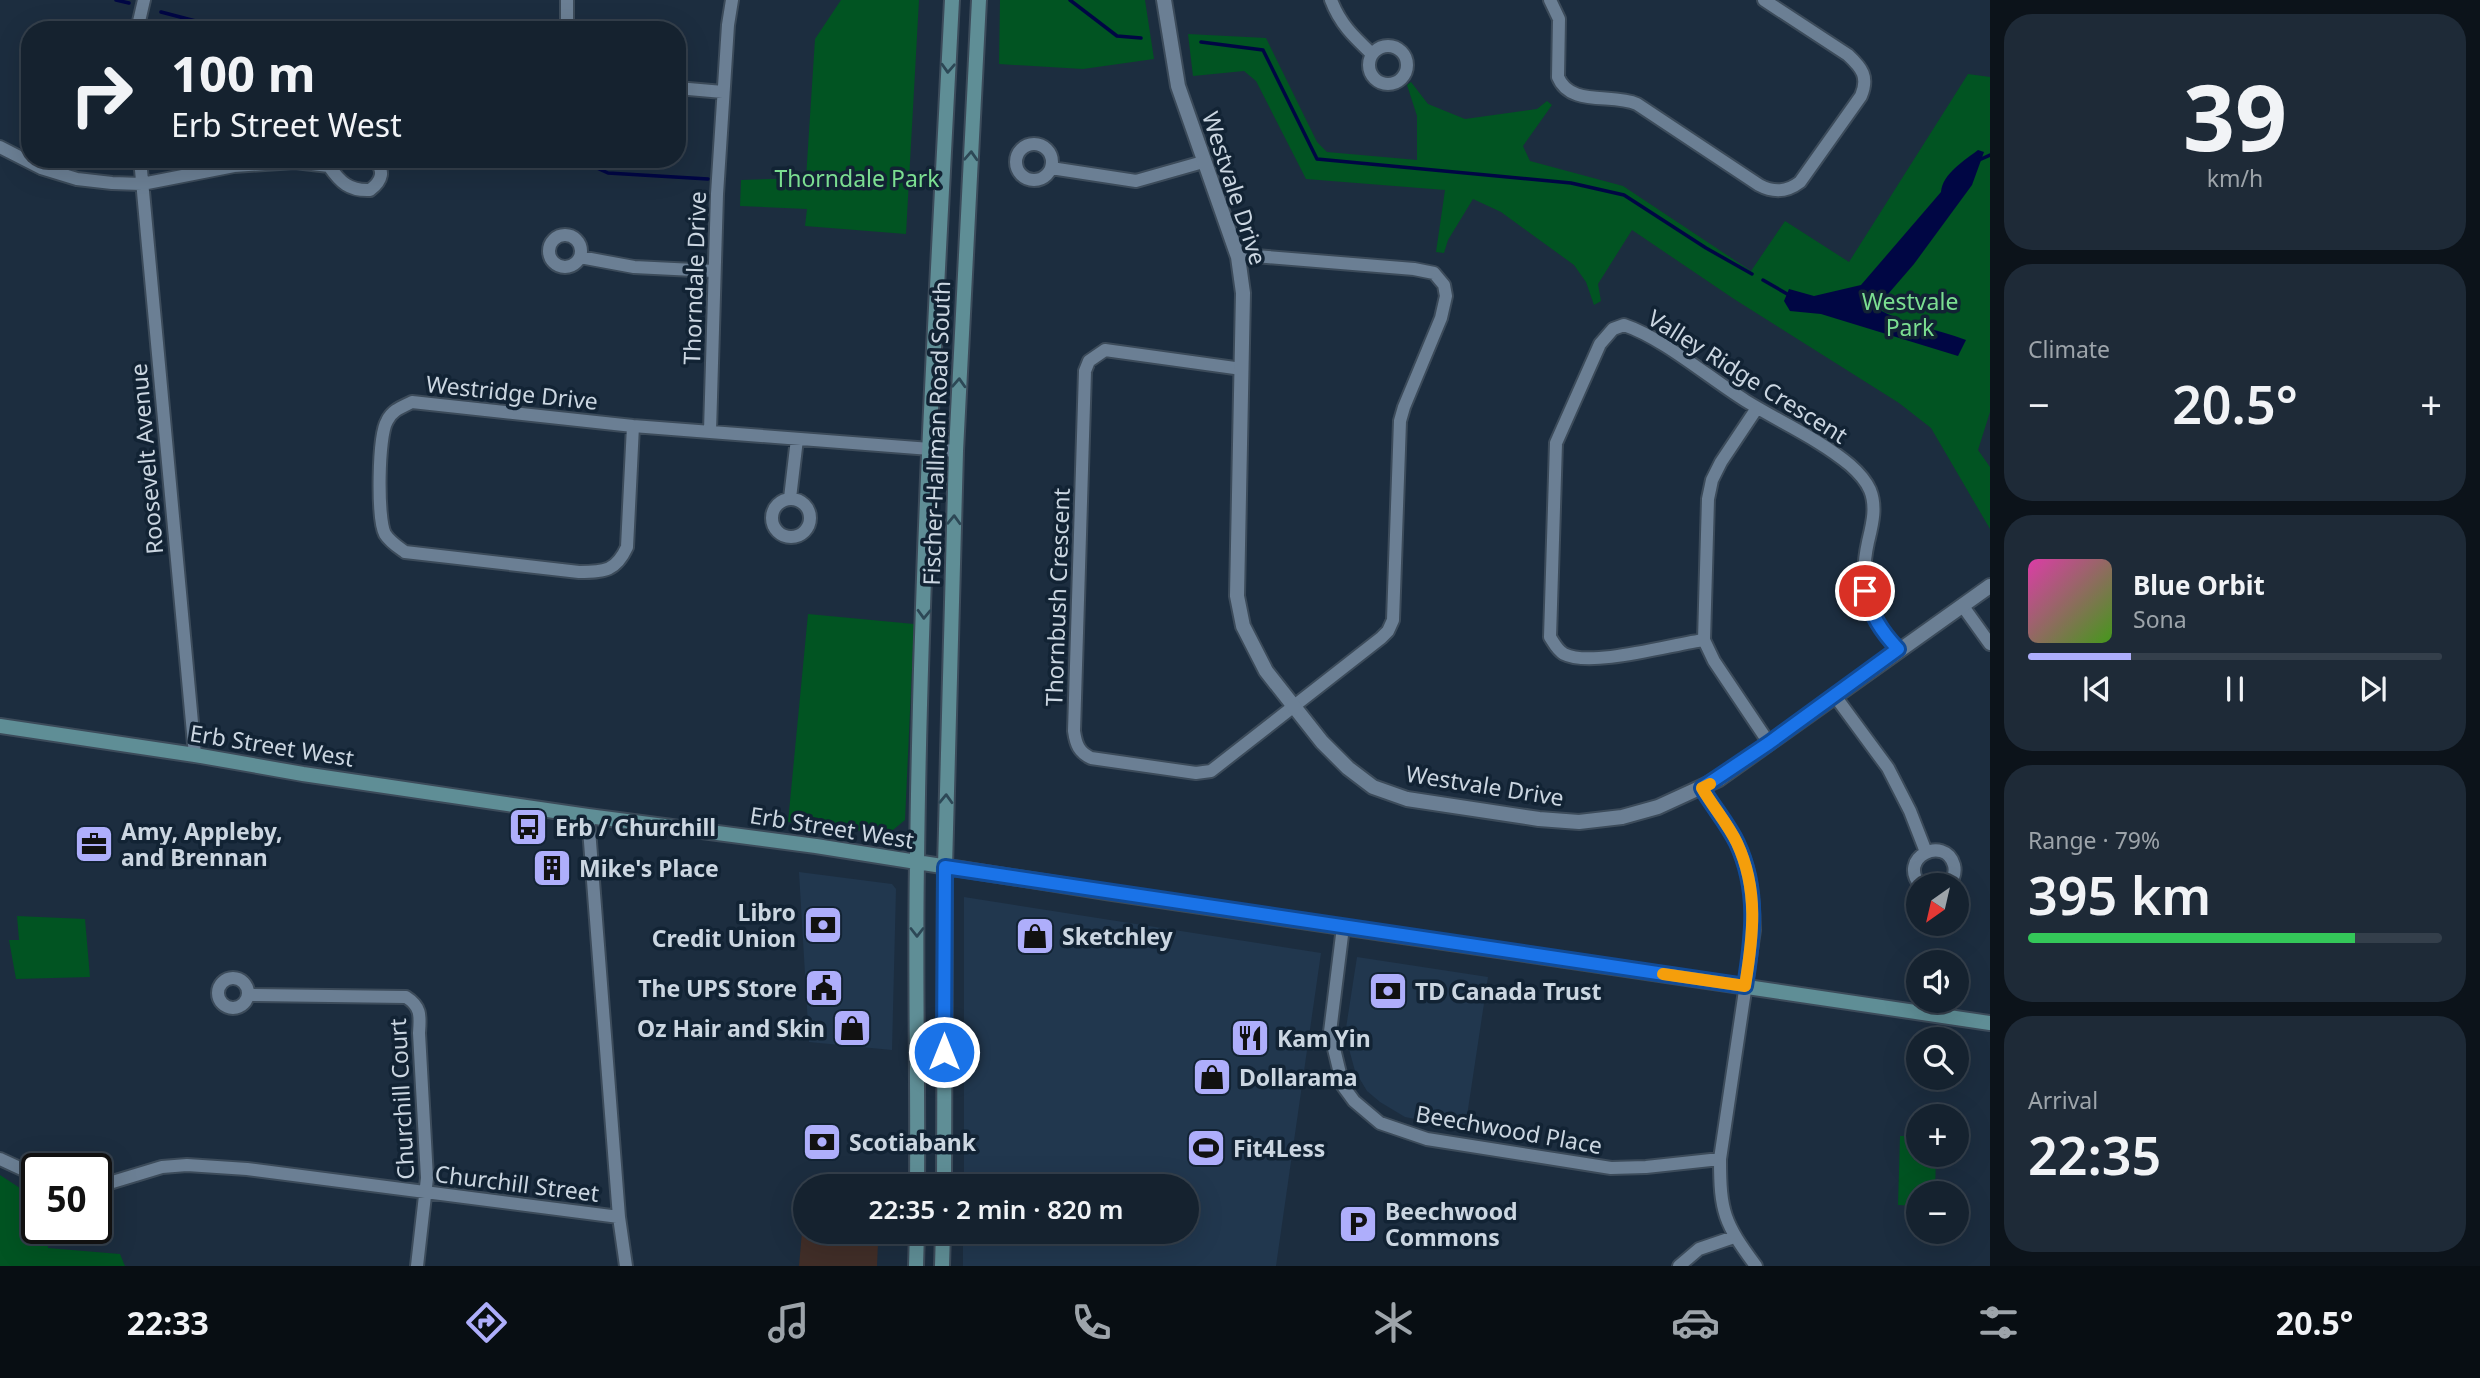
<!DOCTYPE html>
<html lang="en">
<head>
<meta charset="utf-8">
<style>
  body { margin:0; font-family:"Noto Sans",sans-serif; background:#1e2a37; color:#f1f3f6; height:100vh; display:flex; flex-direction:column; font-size:26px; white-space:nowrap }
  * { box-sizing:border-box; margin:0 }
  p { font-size:23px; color:#9da4aa }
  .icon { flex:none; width:38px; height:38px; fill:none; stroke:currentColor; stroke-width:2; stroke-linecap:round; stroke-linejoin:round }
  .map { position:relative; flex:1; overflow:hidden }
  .side { display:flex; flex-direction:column; gap:14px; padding:14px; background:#0c131a; width:490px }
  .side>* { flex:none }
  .top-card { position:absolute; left:21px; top:21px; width:665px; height:147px; border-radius:28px; box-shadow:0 7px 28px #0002,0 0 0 2px #343f4b; background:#15222f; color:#f1f3f6; overflow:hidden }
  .needle { width:46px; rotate:214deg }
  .fabs { position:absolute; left:1906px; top:873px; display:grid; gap:14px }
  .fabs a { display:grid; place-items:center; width:63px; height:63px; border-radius:50%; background:#15222f; box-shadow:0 7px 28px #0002,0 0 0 2px #343f4b; font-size:35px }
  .speed { position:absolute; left:21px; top:1153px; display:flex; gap:14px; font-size:35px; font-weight:700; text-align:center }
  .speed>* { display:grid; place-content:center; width:91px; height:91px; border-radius:50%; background:#15222f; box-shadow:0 7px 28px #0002,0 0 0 2px #343f4b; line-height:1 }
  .speed .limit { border:4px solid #111; border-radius:10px; background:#fff; color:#111 }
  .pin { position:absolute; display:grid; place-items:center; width:60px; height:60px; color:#fff; margin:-30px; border:4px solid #fff; border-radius:50%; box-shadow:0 2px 7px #0007 }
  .me { position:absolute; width:77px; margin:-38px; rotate:0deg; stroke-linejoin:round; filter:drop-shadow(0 0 5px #0008) }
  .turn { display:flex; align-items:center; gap:24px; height:147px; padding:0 35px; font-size:32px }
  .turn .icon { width:91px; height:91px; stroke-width:2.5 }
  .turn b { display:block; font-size:49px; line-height:60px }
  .big { font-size:52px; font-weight:600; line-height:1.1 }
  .side .widget { flex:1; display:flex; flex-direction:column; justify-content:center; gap:10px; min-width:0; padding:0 24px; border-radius:28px; background:#1e2a37 }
  .side .dial { align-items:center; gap:0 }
  .dial b { font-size:91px; line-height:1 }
  .song { display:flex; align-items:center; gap:21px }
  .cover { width:84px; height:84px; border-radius:10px; background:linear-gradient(135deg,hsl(320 70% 55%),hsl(100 70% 35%)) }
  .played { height:7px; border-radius:4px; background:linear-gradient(90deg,#aeaefb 25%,#343f4b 25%) }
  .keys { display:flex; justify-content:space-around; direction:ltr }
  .heat { display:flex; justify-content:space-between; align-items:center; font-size:38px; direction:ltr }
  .charge { height:10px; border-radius:5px; background:linear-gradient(90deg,#34c759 79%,#343f4b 0) }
  .trip { position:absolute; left:793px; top:1174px; width:406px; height:70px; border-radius:35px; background:#15222f; box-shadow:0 7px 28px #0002,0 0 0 2px #343f4b; font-weight:600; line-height:70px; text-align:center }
  .tabs { display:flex; height:112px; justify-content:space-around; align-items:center; background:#080e13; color:#9da4aa }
  .tabs .icon { width:49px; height:49px }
  .tabs .active { color:#aeaefb }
  .tabs b { font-size:32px; color:#f1f3f6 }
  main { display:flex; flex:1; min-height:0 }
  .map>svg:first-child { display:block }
  .built { fill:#21374e }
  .industrial { fill:#412e28 }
  .green { fill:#015422 }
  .water { fill:#000644 }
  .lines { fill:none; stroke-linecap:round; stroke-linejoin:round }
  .stream { stroke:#000644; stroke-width:3.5 }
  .minor-casing { stroke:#3c4b5a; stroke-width:16 }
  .tertiary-casing { stroke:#3c4b5a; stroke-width:18 }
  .secondary-casing { stroke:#3c4b5a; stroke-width:18 }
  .minor { stroke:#6b7f94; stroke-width:12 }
  .tertiary { stroke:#6b7f94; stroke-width:14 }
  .secondary { stroke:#5f8e96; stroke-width:14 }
  .oneway { stroke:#2d4856 }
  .route-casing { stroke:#114b97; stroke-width:18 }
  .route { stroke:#1a73e8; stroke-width:12 }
  .slow { stroke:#f59e0b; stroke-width:12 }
  .labels { text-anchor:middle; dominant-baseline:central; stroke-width:7; stroke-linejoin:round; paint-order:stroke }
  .park-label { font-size:23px; fill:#7bde91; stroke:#122334 }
  .street-label { font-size:23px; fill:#cbd6e1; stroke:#122334 }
  .poi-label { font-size:23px; font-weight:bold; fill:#cbd6e1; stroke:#122334; text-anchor:start }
</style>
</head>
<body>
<main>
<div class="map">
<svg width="1990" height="1266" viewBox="0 0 1990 1266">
  <rect width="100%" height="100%" fill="#1c2d3f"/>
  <path class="built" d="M 799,872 L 892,884 L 896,889 L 892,1050 L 809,1042 Z
    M 964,897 L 1321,953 L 1276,1266 L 963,1266 L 963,1232 L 1186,1232 L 1186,1186 L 964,1186 Z
    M 1357,957 L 1488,977 L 1465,1129 L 1405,1117 L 1380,1102 L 1367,1091 L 1355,1071 L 1349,1049 L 1346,1028 Z"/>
  <path class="industrial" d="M 802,1232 L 878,1243 L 877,1266 L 799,1266 Z"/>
  <path class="green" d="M 841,0 L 919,0 L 906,234 L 805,226 L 807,209 L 740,206 L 741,180 L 806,178 L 815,39 Z
    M 1000,0 L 1145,0 L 1154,59 L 1083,69 L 999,64 Z
    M 1188,34 L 1266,38 L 1317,142 L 1327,152 L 1417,160 L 1417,116 L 1407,85 L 1411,82 L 1428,104 L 1465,119 L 1537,109 L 1547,101 L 1552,105 L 1523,146 L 1530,161 L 1623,186 L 1751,271 L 1785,221 L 1849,262 L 1968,74 L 1990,77 L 1990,412 L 1978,450 L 1990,467 L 1990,529 L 1931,428 L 1899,403 L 1734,299 L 1632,230 L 1598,284 L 1601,301 L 1594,305 L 1586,282 L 1574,265 L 1501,212 L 1473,199 L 1448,240 L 1444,253 L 1436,252 L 1445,190 L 1306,179 L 1256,81 L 1244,71 L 1193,76 Z
    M 808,614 L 914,624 L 905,820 L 888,834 L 788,822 Z
    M 17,916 L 85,919 L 90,977 L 16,979 L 9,940 L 19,940 Z
    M 1900,1136 L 1918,1136 L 1918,1155 L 1936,1155 L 1935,1193 L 1918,1194 L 1918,1206 L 1898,1205 Z
    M 0,1175 L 23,1190 L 37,1194 L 37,1228 L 47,1229 L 48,1248 L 120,1254 L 125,1266 L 0,1266 Z"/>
  <path class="water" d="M 1978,150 L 1984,152 L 1972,185 L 1914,264 L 1876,308 C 1904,324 1936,329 1966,340 L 1958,356 L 1821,314 L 1790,311 L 1784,301 L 1789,289 L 1814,296 L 1861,285 L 1941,192 C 1942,174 1965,160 1978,150 Z"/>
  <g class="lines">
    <path class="stream" d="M 116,0 L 129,3
      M 1070,0 L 1117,36 L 1141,38
      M 161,12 L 230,30
      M 1201,42 L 1263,50 L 1317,159 L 1571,183 L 1624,195 L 1706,248 L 1752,274
      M 577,159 L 608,173 L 708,179
      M 1979,160 L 1990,155
      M 1763,280 L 1789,295"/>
    <g class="minor-casing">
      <path id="minor" d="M 567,0 L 567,30
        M 1331,0 C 1340,24 1354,37 1372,54
        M 1550,0 L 1559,19 L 1558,77 C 1570,107 1612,93 1637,104 L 1759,185 C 1774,193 1787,192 1800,182 L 1861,96 C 1869,77 1862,68 1848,55 L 1764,0
        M 137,30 L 144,0
        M1369 65a19 19 0 1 1 38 0a19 19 0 1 1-38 0Z
        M 677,88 L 723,92
        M1016 162a18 18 0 1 1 36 0a18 18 0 1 1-36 0Z
        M 0,147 L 41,168 L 77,179 L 112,183 L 142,184 L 234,166 L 295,162 L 329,166 L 340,159
        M 140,159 L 195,755
        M 329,166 C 340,182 349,191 370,190 C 382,181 386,170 373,159
        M 1051,168 L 1136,181 L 1203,162
        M549 251a16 16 0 1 1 32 0a16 16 0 1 1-32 0Z
        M 580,257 L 634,267 L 714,271
        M 1238,257 L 1255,256 L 1414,269 L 1434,273 L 1444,285 L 1446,296 L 1441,318 L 1404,407 L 1400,421 L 1393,620 L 1388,631 L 1381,638 L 1211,771 L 1196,773 L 1091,758 C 1079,752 1076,745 1074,731 L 1085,371 L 1089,361 L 1105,350 L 1242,369
        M 1757,408 L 1721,462 L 1712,480 L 1708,499 L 1704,640 L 1714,661 L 1769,743
        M 633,426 L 627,547 C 616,571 605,572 579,572 L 405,552 C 398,547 390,542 385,534 C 377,519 378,436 387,421 C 392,410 402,407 412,402 L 633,426 L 956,451
        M 710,431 L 717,194 L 728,25 L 732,0
        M 790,498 L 797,439
        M772 518a19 19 0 1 1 38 0a19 19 0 1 1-38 0Z
        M 1962,605 L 1990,644
        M 1704,640 C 1673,644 1591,668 1564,654 C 1557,650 1554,643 1550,637 L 1556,443 L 1600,344 L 1613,329 L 1624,325 C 1663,338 1709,378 1746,401 C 1780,422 1819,439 1850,465 C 1858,472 1866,481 1870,490 C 1877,507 1872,525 1868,542 C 1858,588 1868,616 1898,649
        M 1835,696 L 1888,768 L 1910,811 L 1926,852
        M 1702,788 C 1712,806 1725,822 1735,839 C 1751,867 1753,898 1754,930 L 1720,1159 C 1720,1212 1724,1223 1756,1266
        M 1921,886 C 1896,858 1945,834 1954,865 C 1956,873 1953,880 1948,886
        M 1343,927 L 1330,1032 L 1343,1086 L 1354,1101 L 1380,1123 L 1427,1139 L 1611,1168 L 1646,1167 L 1720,1159
        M218 993a15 15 0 1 1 30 0a15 15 0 1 1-30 0Z
        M 248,995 L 406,997 C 422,1007 420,1017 419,1033 L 427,1178 L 417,1266
        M 0,1159 L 37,1176
        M 96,1187 L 162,1167 L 187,1165 L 247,1169 L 619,1217 L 588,816
        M 619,1217 L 626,1266
        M 1679,1266 L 1699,1249 L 1734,1237"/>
    </g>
    <g class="tertiary-casing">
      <path id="tertiary" d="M 1164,0 L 1178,86 L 1238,257 L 1243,293 L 1237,596 L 1243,626 L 1266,671 L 1322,742 L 1348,768 L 1373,787 L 1407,799 L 1539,819 L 1579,822 L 1622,817 L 1658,807 L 1719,779 L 1990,586"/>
    </g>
    <g class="secondary-casing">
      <path id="secondary" d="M 0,726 L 195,755 L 303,774 L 588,816 L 816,846 L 1106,892 L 1990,1023
        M 917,1186 C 918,1079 915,972 917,864 C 920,576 937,288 952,0
        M 944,1186 L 945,867 L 956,451 L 979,0
        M 916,1266 L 917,1232
        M 942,1266 L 943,1232"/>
    </g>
    <use href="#minor" class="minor"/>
    <use href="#tertiary" class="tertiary"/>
    <use href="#secondary" class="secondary"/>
  </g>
  <defs><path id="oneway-chevron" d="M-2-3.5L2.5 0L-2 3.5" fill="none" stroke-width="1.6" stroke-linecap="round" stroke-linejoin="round" transform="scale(1.75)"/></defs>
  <g class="oneway">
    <use href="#oneway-chevron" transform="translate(948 68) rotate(93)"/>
    <use href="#oneway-chevron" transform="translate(971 156) rotate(-87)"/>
    <use href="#oneway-chevron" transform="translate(959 383) rotate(-87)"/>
    <use href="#oneway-chevron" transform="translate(954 520) rotate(-88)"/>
    <use href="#oneway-chevron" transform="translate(924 614) rotate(92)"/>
    <use href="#oneway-chevron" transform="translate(946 799) rotate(-88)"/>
    <use href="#oneway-chevron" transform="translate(917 932) rotate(90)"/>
  </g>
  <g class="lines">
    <g class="route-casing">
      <path id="route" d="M 944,1052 L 945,867 L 1745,986 C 1753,937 1759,890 1737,843 C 1728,824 1713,807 1702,788 L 1769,743 L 1898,649 C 1881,631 1871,615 1865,591"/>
    </g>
    <use href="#route" class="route"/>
    <path class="slow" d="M 1663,974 L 1745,986 C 1753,937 1759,890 1737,843 C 1728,824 1713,807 1702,788 L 1710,784"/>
  </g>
  <defs>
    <g id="bus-square" transform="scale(2.0125)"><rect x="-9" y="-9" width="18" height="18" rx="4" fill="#aeaefb" stroke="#122334"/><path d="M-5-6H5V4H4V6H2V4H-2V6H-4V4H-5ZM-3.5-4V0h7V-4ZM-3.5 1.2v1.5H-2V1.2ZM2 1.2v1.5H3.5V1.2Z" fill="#111"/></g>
    <g id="office-square" transform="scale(2.0125)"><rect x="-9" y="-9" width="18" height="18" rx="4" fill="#aeaefb" stroke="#122334"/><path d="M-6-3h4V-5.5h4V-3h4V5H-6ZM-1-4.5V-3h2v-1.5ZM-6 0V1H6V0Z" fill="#111"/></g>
    <g id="building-square" transform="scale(2.0125)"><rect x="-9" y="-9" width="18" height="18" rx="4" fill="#aeaefb" stroke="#122334"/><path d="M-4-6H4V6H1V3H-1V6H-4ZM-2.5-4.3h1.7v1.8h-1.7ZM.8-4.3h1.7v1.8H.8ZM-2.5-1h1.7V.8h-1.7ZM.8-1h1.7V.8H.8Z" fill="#111"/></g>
    <g id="bank-square" transform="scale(2.0125)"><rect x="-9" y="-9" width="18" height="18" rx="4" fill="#aeaefb" stroke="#122334"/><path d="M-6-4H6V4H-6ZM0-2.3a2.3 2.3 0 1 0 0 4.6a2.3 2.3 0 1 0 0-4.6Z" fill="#111"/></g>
    <g id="shop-square" transform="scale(2.0125)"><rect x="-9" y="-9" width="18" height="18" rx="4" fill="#aeaefb" stroke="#122334"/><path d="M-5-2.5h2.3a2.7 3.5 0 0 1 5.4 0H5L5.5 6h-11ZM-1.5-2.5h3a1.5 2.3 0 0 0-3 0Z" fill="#111"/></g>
    <g id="civic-square" transform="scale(2.0125)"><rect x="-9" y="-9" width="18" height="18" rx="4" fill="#aeaefb" stroke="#122334"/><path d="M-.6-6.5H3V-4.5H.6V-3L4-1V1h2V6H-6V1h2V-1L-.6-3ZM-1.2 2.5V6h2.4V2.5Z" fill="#111"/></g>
    <g id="restaurant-square" transform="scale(2.0125)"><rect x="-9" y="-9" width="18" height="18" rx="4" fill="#aeaefb" stroke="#122334"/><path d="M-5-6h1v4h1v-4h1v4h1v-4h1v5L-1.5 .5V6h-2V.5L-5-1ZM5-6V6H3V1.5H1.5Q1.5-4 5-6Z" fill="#111"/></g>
    <g id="stadium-square" transform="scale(2.0125)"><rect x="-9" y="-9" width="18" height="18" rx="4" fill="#aeaefb" stroke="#122334"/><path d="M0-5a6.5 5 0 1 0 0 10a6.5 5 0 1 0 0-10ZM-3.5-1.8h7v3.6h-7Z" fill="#111"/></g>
    <g id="parking-square" transform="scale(2.0125)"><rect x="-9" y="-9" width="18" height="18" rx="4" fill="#aeaefb" stroke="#122334"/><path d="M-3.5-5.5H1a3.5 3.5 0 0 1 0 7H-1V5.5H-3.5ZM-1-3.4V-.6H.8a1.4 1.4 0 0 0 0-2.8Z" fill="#111"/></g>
  </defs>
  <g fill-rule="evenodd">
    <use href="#bus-square" x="528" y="827"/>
    <use href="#office-square" x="94" y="844"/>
    <use href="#building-square" x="552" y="868"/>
    <use href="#bank-square" x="823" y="925"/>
    <use href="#shop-square" x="1035" y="936"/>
    <use href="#civic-square" x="824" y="988"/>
    <use href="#bank-square" x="1388" y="991"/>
    <use href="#shop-square" x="852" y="1028"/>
    <use href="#restaurant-square" x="1250" y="1038"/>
    <use href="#shop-square" x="1212" y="1077"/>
    <use href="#bank-square" x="822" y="1142"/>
    <use href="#stadium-square" x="1206" y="1148"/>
    <use href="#parking-square" x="1358" y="1224"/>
  </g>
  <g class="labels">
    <g class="park-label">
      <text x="857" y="178">Thorndale Park</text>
      <text x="1910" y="301">Westvale<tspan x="1910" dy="26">Park</tspan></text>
    </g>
    <g class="street-label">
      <text transform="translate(1235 188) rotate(72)">Westvale Drive</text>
      <text transform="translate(694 278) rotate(-88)">Thorndale Drive</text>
      <text transform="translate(1748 376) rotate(32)">Valley Ridge Crescent</text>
      <text transform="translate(512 392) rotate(6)">Westridge Drive</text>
      <text transform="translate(936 433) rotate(-88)">Fischer-Hallman Road South</text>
      <text transform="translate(146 459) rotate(-95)">Roosevelt Avenue</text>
      <text transform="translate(1057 597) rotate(-88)">Thornbush Crescent</text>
      <text transform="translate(272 745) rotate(9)">Erb Street West</text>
      <text transform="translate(1485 785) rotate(9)">Westvale Drive</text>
      <text transform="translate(832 827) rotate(9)">Erb Street West</text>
      <text transform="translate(401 1099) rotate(-93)">Churchill Court</text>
      <text transform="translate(1509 1129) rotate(10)">Beechwood Place</text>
      <text transform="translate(517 1183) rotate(7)">Churchill Street</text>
    </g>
    <g class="poi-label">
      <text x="555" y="827">Erb / Churchill</text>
      <text x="121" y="831">Amy, Appleby,<tspan x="121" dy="26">and Brennan</tspan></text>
      <text x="579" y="868">Mike's Place</text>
      <text x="796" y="912" text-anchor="end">Libro<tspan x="796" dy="26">Credit Union</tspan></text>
      <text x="1062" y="936">Sketchley</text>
      <text x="797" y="988" text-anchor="end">The UPS Store</text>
      <text x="1415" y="991">TD Canada Trust</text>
      <text x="825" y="1028" text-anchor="end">Oz Hair and Skin</text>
      <text x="1277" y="1038">Kam Yin</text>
      <text x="1239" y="1077">Dollarama</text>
      <text x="849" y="1142">Scotiabank</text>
      <text x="1233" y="1148">Fit4Less</text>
      <text x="1385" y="1211">Beechwood<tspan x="1385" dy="26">Commons</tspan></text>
    </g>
  </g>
</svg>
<div class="fabs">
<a><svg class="needle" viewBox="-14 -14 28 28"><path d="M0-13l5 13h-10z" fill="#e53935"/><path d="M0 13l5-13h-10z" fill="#9da4aa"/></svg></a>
<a><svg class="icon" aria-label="sound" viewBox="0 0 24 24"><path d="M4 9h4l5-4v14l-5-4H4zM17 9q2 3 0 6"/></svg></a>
<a><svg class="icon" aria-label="search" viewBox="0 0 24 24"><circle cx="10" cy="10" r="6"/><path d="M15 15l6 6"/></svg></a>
<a>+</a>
<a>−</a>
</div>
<div class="speed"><div class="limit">50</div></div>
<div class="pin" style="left:1865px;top:591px;background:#d93025"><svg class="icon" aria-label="arrive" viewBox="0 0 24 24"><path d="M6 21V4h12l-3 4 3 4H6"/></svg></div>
<svg class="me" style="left:944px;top:1052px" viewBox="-20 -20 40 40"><circle r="17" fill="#1a73e8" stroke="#fff" stroke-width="3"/><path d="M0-11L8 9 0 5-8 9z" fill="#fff"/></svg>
<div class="trip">22:35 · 2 min · 820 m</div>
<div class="top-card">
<div class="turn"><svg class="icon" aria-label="right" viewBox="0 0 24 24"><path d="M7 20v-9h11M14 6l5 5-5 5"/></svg><div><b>100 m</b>Erb Street West</div></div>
</div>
</div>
<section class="side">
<div class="widget dial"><b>39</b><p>km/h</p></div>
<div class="widget"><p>Climate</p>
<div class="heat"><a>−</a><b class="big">20.5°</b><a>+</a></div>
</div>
<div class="widget">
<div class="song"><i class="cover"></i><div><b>Blue Orbit</b><p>Sona</p></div></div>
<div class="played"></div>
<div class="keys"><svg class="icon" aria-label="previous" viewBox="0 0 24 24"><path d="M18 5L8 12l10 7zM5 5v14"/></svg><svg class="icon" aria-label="pause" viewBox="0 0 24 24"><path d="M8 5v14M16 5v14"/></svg><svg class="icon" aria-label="next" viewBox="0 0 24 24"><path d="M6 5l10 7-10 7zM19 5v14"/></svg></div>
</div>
<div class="widget"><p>Range · 79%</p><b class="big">395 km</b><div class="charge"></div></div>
<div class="widget"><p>Arrival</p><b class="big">22:35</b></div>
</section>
</main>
<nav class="tabs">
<b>22:33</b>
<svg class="icon active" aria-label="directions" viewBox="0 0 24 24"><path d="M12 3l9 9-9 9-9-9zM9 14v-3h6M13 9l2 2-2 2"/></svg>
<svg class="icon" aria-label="music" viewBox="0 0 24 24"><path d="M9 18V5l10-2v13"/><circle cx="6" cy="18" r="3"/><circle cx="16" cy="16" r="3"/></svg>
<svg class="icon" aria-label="phone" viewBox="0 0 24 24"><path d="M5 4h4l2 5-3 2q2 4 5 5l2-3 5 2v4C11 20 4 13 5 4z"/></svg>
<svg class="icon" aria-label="climate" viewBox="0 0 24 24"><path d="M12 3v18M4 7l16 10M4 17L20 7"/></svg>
<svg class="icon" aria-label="car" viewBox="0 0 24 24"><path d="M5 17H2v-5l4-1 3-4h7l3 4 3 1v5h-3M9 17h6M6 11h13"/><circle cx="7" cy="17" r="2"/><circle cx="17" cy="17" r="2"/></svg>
<svg class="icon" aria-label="filters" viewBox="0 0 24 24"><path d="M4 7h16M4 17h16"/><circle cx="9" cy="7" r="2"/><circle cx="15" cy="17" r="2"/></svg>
<b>20.5°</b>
</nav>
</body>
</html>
